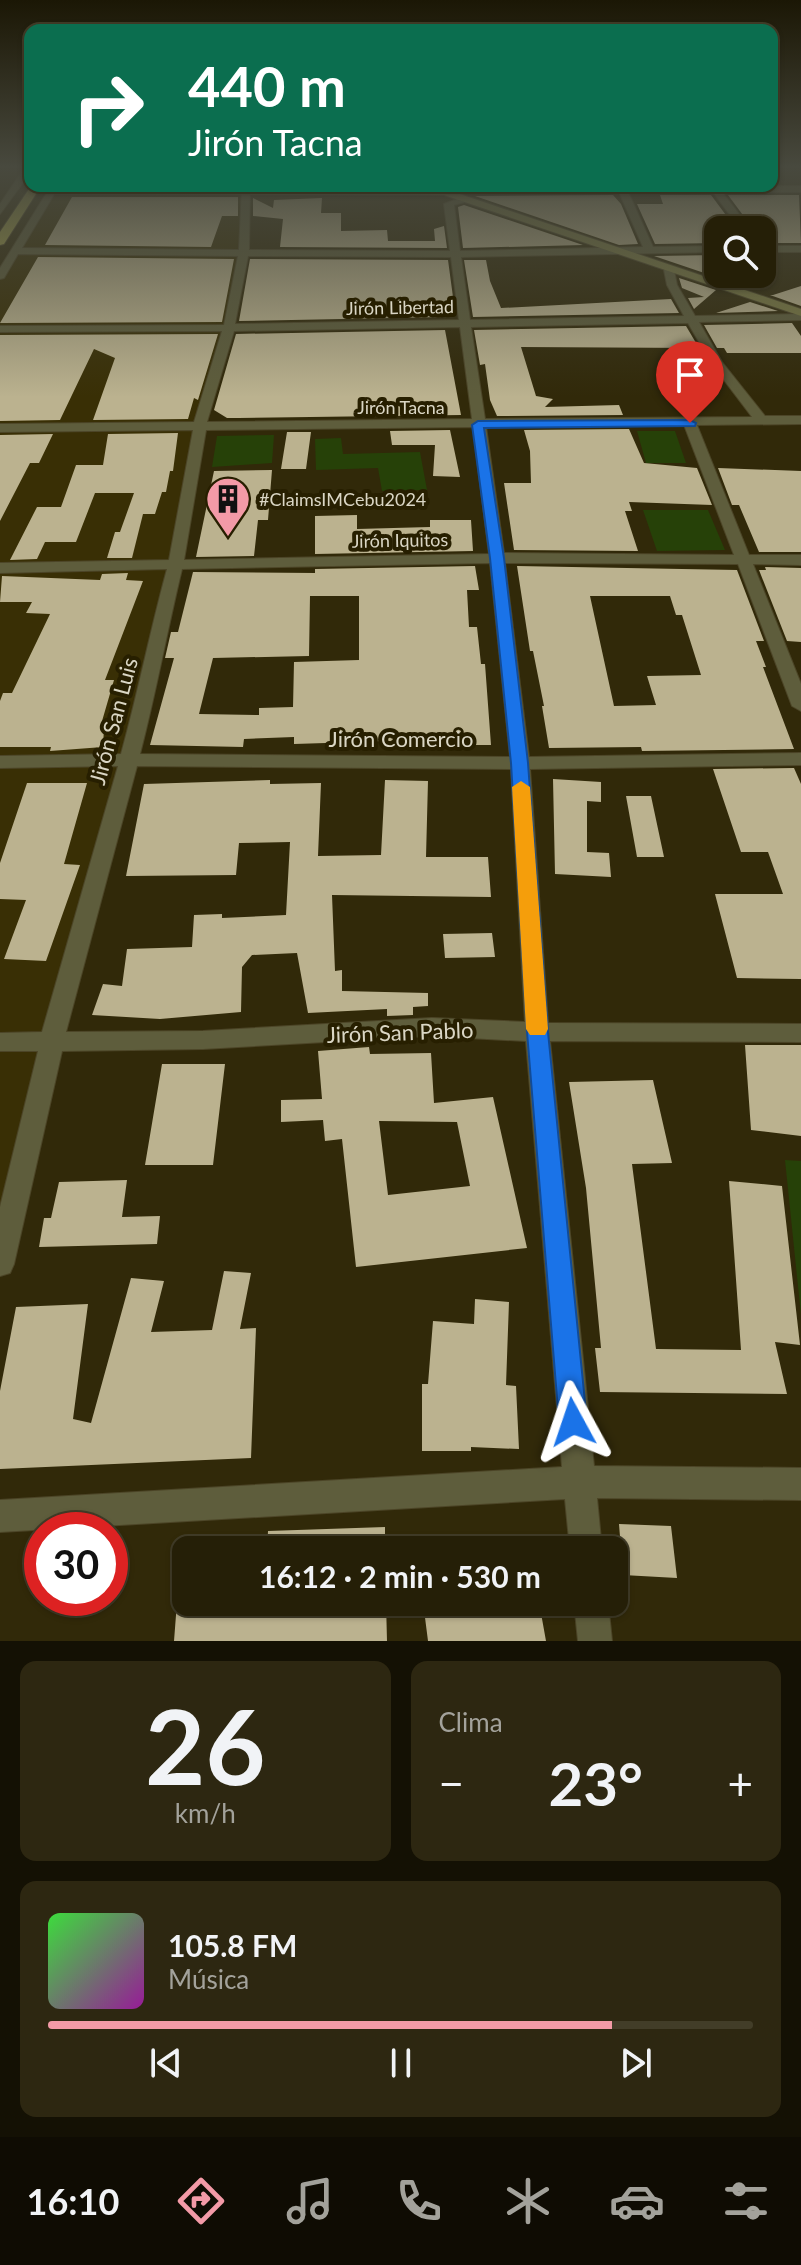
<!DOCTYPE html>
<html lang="es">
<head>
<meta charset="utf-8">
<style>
  body { margin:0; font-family:Lato,sans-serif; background:#2d2711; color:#f1f3f6; height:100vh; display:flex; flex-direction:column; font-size:30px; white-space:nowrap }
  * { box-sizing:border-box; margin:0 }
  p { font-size:26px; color:#a3a29b }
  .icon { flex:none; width:44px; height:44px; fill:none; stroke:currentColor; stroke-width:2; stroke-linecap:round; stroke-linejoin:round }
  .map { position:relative; height:1641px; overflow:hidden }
  .side { display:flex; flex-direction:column; gap:20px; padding:20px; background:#141104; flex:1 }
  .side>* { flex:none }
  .banner { position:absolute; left:24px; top:24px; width:754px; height:168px; border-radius:16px; box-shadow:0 2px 6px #0004,0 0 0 2px #423d28; background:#0b6e4f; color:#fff; overflow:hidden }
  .tools { position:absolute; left:704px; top:216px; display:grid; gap:16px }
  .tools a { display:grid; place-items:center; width:72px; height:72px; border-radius:16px; background:#251f07; box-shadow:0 2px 6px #0004,0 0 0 2px #423d28; font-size:40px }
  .speed { position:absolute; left:24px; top:1512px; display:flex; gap:16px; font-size:40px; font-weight:700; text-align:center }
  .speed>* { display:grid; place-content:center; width:104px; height:104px; border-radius:50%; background:#251f07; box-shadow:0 2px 6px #0004,0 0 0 2px #423d28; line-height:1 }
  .speed .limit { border:12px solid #d22; background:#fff; color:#111 }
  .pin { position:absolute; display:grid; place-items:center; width:68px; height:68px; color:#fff; margin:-82px -34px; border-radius:50% 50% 50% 0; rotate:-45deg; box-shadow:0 0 8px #0007 }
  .pin .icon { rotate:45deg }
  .me { position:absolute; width:88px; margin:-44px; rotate:355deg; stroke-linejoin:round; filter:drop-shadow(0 0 6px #0008) }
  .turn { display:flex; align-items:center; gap:28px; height:168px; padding:0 32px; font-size:36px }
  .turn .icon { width:104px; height:104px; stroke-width:2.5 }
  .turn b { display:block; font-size:56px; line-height:68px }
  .big { font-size:60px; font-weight:700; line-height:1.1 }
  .side .widget { flex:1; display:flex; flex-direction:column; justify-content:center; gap:12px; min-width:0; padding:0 28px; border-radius:16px; background:#2d2711 }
  .side .dial { align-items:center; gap:0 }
  .dial b { font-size:104px; line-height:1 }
  .song { display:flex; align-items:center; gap:24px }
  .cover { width:96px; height:96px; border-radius:12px; background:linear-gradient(135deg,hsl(120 70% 55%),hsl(300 70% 35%)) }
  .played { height:8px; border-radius:4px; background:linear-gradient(90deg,#f39aa7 80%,#423d28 80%) }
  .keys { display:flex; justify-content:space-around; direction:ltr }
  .heat { display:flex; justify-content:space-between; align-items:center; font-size:44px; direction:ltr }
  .side .tiles { flex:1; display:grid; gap:20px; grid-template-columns:1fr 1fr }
  .widget:last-child { grid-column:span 2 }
  .trip { position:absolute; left:172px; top:1536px; width:456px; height:80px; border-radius:16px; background:#251f07; box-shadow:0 2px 6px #0004,0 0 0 2px #423d28; font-weight:700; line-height:80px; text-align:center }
  .tabs { display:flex; height:128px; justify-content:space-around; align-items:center; background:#0f0c03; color:#a3a29b }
  .tabs .icon { width:56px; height:56px }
  .tabs .active { color:#f39aa7 }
  .tabs b { font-size:36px; color:#f1f3f6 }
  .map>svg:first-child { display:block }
  .built { fill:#392f05 }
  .green { fill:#264108 }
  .building { fill:#bbb28f; fill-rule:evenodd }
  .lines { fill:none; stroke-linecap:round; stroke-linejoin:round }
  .street-casing { stroke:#4c4527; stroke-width:2 }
  .secondary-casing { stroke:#4c4527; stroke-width:2 }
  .highway-casing { stroke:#4c4527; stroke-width:2 }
  .street { fill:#5e5d3c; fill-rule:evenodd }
  .secondary { fill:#7b7a44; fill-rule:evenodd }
  .highway { fill:#a6a44c; fill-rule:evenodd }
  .route { fill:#1a73e8; stroke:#114b97; stroke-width:2 }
  .slow { fill:#f59e0b }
  .labels { text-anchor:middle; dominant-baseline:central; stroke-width:8; stroke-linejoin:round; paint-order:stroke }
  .far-street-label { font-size:18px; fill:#dad6c4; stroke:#271f00 }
  .far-poi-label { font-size:18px; fill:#dad6c4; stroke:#271f00; text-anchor:start }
  .street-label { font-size:22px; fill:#dad6c4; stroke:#271f00 }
</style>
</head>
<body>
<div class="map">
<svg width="801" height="1641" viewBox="0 0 801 1641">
  <rect width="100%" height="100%" fill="#312909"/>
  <path class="built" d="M 55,186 L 245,186 L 229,328 L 129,760 L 0,1279 L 0,280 Z"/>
  <path class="green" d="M 637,431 L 675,431 L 686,463 L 646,463 Z
    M 274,435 L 272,463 L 212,467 L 217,436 Z
    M 341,438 L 343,454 L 420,452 L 427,490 L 382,491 L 378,468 L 316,470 L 315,439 Z
    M 643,510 L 708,510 L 725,550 L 657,551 Z
    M 785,1160 L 801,1161 L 801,1315 Z"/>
  <path class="building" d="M 613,195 L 621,204 L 638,244 L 619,245 L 475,196 Z
    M 660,195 L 711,195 L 737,230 L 718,230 L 718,243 L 655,244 L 637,204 L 663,204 Z
    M 728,195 L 799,195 L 801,243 L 762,243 L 762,230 L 754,230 Z
    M 72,197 L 238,197 L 238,216 L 222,216 L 211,247 L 45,245 Z
    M 253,198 L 273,208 L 274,200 L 322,198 L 321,213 L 341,213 L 341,231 L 387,230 L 388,241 L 435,241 L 434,229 L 444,226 L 447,248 L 280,247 L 283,219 L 253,216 Z
    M 464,205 L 583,245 L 463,248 L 458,207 Z
    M 718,255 L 718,274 L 736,274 L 728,281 L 654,256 Z
    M 38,257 L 234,259 L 222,322 L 0,323 Z
    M 250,259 L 448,260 L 455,312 L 451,303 L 440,306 L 442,317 L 239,321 Z
    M 464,260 L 486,260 L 490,281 L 501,308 L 671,299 L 679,313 L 473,317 Z
    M 679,278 L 716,290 L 694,309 L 688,298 L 704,297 L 682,288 Z
    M 801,286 L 801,306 L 770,295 L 773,295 Z
    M 750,302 L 778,311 L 716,313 Z
    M 792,323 L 801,336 L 801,353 L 727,353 L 724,348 L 717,348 L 704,325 Z
    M 686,326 L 699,348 L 521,347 L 536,396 L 553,399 L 545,407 L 619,405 L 623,415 L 497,416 L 490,400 L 485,364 L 480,365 L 474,330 Z
    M 445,330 L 461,415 L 238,418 L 227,418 L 214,410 L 236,334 Z
    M 218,334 L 198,400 L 194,398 L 188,419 L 93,420 L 115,358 L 94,349 L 60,420 L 0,421 L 0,335 Z
    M 629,429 L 644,463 L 697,468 L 712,505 L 629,502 L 632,511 L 625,511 L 638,551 L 514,550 L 504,483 L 531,483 L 530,451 L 524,430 Z
    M 450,430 L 460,477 L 433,476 L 435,445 L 392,445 L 390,431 Z
    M 287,432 L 311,432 L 306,469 L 281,469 Z
    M 178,433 L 173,471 L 170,471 L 166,492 L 162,492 L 155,514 L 143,514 L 132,558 L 107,558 L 115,532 L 120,532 L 134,493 L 95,493 L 76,542 L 45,542 L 37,559 L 10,560 L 37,507 L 61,507 L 76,465 L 103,465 L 108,434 Z
    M 53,434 L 39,463 L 30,463 L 0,521 L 0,435 Z
    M 718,468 L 801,471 L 801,552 L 759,552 L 739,505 L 732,505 Z
    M 272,470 L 268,520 L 258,520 L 254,556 L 196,557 L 214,471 Z
    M 357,515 L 357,529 L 430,527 L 430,520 L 471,520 L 473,551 L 315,554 L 315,516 Z
    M 475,566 L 479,590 L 467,590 L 469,627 L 477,627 L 481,664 L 485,664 L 491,745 L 423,745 L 389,741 L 294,744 L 294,737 L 244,739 L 243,747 L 150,745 L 174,658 L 165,658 L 171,632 L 178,632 L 193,572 L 315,573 L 315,569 ZM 310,596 L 359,596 L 359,660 L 294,662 L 293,707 L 259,708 L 259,715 L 199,714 L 213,658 L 309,656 Z
    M 517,566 L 737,570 L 764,641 L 756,641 L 766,667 L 763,667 L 794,749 L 642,751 L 641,747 L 549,748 L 542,706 L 544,706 L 533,651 L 530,651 ZM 590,596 L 670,596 L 676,615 L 682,615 L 701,675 L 647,676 L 656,705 L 614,706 Z
    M 765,567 L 801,568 L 801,642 L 787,641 L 759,570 L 766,570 Z
    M 128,573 L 126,580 L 143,581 L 105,680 L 114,680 L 100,728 L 104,728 L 103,747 L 50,751 L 51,747 L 0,747 L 0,701 L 3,693 L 12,693 L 50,614 L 26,613 L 32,602 L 0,602 L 2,576 L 100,580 L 102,574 Z
    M 794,768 L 801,784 L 801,979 L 737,978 L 715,894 L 783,894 L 768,852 L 741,852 L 713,769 Z
    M 553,779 L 601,782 L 601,802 L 587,801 L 587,852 L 609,853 L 611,877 L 555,874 Z
    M 270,780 L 270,784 L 321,783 L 318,856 L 381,855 L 385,780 L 428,781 L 426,857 L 488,857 L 491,897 L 332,895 L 335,971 L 342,970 L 342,991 L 428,993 L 428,1006 L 413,1007 L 413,1015 L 387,1016 L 387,1009 L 308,1013 L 297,953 L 252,955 L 242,967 L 241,1012 L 160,1019 L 92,1015 L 103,984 L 122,986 L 127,949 L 192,947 L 194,915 L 222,914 L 222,918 L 286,915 L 290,842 L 239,843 L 236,875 L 126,876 L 144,784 Z
    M 27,783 L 87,783 L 64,864 L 80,865 L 46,961 L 4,959 L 26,900 L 0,899 L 0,863 Z
    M 626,796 L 651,796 L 664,857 L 637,857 Z
    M 492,933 L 495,957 L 445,958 L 443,934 Z
    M 745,1045 L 801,1045 L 801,1136 L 751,1130 Z
    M 369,1047 L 370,1054 L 431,1053 L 434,1103 L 493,1097 L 527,1248 L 356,1267 L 342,1139 L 325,1141 L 323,1120 L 281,1122 L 281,1100 L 322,1099 L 318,1051 ZM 379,1121 L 457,1122 L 470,1186 L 388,1195 Z
    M 162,1064 L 225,1064 L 213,1165 L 145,1165 Z
    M 653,1080 L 672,1163 L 632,1164 L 656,1349 L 741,1350 L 729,1181 L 782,1186 L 800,1345 L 775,1342 L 787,1394 L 600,1392 L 595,1348 L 601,1348 L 586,1188 L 569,1082 Z
    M 127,1180 L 122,1217 L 160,1216 L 157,1244 L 39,1247 L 44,1218 L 51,1218 L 59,1182 Z
    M 224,1271 L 251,1273 L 240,1329 L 256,1328 L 251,1458 L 0,1469 L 0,1391 L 16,1307 L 88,1304 L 73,1419 L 91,1423 L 131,1278 L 164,1281 L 151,1332 L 212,1330 Z
    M 475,1299 L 509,1302 L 506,1385 L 516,1386 L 519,1449 L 471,1447 L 471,1451 L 422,1451 L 422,1384 L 428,1384 L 433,1321 L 474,1324 Z
    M 619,1524 L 671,1526 L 677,1578 L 623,1575 Z
    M 385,1527 L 385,1550 L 267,1550 L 268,1531 Z
    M 177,1602 L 386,1602 L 387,1641 L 174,1641 Z
    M 423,1602 L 539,1602 L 546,1641 L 428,1641 Z"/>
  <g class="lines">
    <g class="street-casing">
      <path id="street" d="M 25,167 L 30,167 L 30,173 L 0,214 L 0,204 Z
        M 51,186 L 59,186 L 22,248 L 239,250 L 242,186 L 250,186 L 249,250 L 450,251 L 444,204 L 465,196 L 468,201 L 454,205 L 460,251 L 643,247 L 619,192 L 445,193 L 441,190 L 445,187 L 801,186 L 801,192 L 722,192 L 751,230 L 741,230 L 713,192 L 628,192 L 653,247 L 718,246 L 718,252 L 461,257 L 470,320 L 684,316 L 667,285 L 664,270 L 669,267 L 674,270 L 677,285 L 695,316 L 801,314 L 801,320 L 699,322 L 722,362 L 765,416 L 801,416 L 801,424 L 697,425 L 749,555 L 801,555 L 801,565 L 753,564 L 801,684 L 801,711 L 792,706 L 738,564 L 505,563 L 529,757 L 801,753 L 801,765 L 530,769 L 548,1023 L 801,1024 L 801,1042 L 550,1041 L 594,1466 L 801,1468 L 801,1500 L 597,1498 L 602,1550 L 570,1550 L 565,1499 L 0,1532 L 0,1500 L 562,1467 L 526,1041 L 432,1036 L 203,1049 L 62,1051 L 14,1264 L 10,1273 L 0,1276 L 0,1207 L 38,1051 L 0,1051 L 0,1033 L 42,1032 L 118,766 L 0,768 L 0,756 L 121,754 C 138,693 150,631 167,569 L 0,573 L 0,563 L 169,560 L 193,430 L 0,432 L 0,424 L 194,422 L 222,331 L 0,332 L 0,326 L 224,325 L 238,256 L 18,254 L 4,278 L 0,279 L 0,268 ZM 248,256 L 451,257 L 459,320 L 235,324 ZM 688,323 L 711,363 L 752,417 L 485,419 L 471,327 ZM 460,327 L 472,419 L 207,422 L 234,331 ZM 684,425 L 734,555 L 504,553 L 486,427 ZM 473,427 L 489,554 L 184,560 L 206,430 ZM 490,563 L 510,757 L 140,754 C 156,693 167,631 182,569 ZM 137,766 L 511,769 L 525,1022 L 432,1018 L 203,1031 L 66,1032 Z
        M 762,246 L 801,246 L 801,252 L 762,252 Z
        M 574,1602 L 608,1602 L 612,1641 L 578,1641 Z"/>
    </g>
    <g class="secondary-casing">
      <path id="secondary" d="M 52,189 L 445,189 L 801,309 L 801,316 L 444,195 L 49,194 Z"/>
    </g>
    <g class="highway-casing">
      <path id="highway" d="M 31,186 L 41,186 L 4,244 L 0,245 L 0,232 Z"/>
    </g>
    <use href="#street" class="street"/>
    <use href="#secondary" class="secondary"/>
    <use href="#highway" class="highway"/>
  </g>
  <linearGradient id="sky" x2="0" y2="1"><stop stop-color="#1b1705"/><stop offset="0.42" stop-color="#48493e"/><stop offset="1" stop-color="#48493e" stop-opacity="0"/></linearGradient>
  <rect width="801" height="397" fill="url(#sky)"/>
  <path class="route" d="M 690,420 L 696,423 L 695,426 L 484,428 L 504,558 L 528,763 L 548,1032 L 587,1422 L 583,1432 L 573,1436 L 563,1432 L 559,1422 L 527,1032 L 511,763 L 490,558 L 472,425 L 478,421 Z"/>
  <path class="slow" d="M 521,781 L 530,787 L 548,1029 L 545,1035 L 530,1035 L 526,1029 L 512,787 Z"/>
  <defs>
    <g id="building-pin" transform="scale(2.3)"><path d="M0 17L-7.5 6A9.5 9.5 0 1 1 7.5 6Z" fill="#f39aa7" stroke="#271f00"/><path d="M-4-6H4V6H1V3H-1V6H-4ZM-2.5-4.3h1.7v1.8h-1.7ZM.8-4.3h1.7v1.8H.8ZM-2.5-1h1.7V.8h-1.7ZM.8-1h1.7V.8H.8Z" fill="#111"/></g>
  </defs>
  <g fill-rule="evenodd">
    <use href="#building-pin" x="228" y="499"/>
  </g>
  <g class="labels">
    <g class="far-street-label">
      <text transform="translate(400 307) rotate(-1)">Jirón Libertad</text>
      <text x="401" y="407">Jirón Tacna</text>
      <text transform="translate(400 540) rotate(-1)">Jirón Iquitos</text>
    </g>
    <g class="far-poi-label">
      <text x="259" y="499">#ClaimsIMCebu2024</text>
    </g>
    <g class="street-label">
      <text transform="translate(113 721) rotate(-75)">Jirón San Luis</text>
      <text x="401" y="738">Jirón Comercio</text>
      <text transform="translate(400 1032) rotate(-2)">Jirón San Pablo</text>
    </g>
  </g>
</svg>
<div class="tools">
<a><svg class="icon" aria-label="search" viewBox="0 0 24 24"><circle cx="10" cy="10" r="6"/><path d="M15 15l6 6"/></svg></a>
</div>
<div class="speed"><div class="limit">30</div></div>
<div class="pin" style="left:690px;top:423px;background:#d93025"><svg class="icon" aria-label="arrive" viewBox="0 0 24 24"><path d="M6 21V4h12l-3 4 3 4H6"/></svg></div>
<svg class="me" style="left:573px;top:1422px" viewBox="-20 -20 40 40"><path d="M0-17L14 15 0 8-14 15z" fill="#1a73e8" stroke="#fff" stroke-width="4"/></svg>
<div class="trip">16:12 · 2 min · 530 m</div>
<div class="banner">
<div class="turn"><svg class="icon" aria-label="right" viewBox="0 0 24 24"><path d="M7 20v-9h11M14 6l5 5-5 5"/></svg><div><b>440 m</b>Jirón Tacna</div></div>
</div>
</div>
<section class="side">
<div class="tiles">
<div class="widget dial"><b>26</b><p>km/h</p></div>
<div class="widget"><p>Clima</p>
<div class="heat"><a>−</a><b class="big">23°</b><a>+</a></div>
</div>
<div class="widget">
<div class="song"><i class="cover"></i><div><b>105.8 FM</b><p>Música</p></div></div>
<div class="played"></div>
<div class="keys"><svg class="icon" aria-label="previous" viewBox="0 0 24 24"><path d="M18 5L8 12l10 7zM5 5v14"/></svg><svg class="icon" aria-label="pause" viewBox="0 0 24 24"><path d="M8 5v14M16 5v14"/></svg><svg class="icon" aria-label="next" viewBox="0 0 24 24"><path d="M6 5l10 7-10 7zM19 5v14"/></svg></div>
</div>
</div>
</section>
<nav class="tabs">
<b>16:10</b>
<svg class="icon active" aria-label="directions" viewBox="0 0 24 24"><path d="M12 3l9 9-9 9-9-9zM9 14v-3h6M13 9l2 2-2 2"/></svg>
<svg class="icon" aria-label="music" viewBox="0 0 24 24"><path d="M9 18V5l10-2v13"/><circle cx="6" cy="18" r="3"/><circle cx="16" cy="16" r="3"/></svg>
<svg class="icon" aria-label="phone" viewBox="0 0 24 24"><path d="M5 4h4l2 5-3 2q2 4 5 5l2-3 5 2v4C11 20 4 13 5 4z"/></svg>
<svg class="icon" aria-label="climate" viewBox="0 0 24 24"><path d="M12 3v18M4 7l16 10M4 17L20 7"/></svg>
<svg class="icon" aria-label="car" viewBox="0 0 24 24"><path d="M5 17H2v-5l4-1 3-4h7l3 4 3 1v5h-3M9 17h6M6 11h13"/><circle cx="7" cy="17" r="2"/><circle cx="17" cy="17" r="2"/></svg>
<svg class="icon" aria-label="filters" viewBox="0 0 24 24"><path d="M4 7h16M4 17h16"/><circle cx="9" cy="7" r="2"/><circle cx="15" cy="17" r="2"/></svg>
</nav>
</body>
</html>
